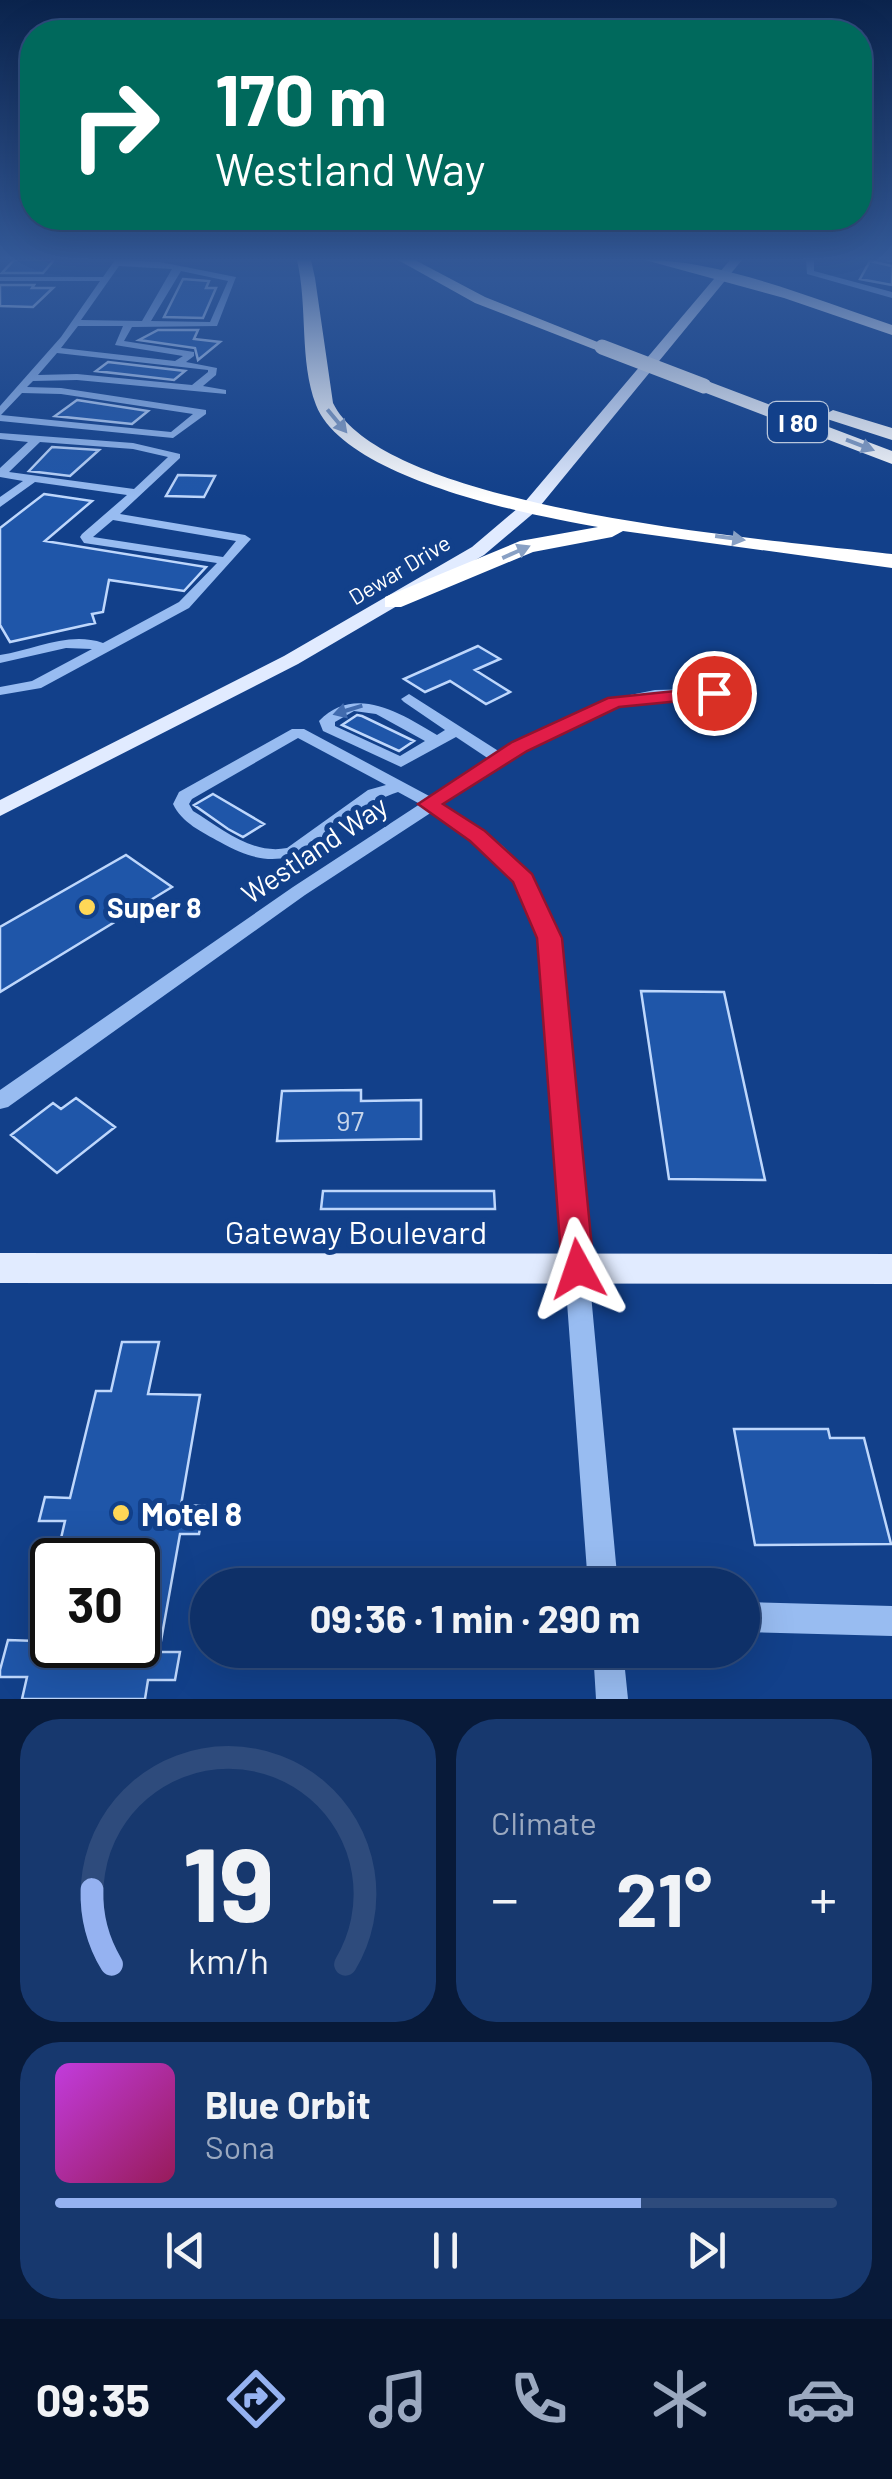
<!DOCTYPE html>
<html lang="en">
<head>
<meta charset="utf-8">
<style>
  body { margin:0; font-family:Barlow,sans-serif; background:#17386e; color:#f1f3f6; height:100vh; display:flex; flex-direction:column; font-size:38px; white-space:nowrap }
  * { box-sizing:border-box; margin:0 }
  p { font-size:32px; color:#9ba9c0 }
  .icon { flex:none; width:55px; height:55px; fill:none; stroke:currentColor; stroke-width:2; stroke-linecap:round; stroke-linejoin:round }
  .map { position:relative; height:1699px; overflow:hidden }
  .panel { display:flex; flex-direction:column; gap:20px; padding:20px; background:#081a39; flex:1 }
  .panel>* { flex:none }
  .banner { position:absolute; left:20px; top:20px; width:852px; height:210px; border-radius:40px; box-shadow:0 10px 40px #0002,0 0 0 2px #2e4b7c; background:#00695c; color:#fff; overflow:hidden }
  .speed { position:absolute; left:30px; top:1538px; display:flex; gap:20px; font-size:50px; font-weight:700; text-align:center }
  .speed>* { display:grid; place-content:center; width:130px; height:130px; border-radius:50%; background:#0e3068; box-shadow:0 10px 40px #0002,0 0 0 2px #2e4b7c; line-height:1 }
  .speed .limit { border:5px solid #111; border-radius:15px; background:#fff; color:#111 }
  .pin { position:absolute; display:grid; place-items:center; width:85px; height:85px; color:#fff; margin:-42px; border:5px solid #fff; border-radius:50%; box-shadow:0 2px 10px #0007 }
  .me { position:absolute; width:110px; margin:-55px; rotate:355deg; stroke-linejoin:round; filter:drop-shadow(0 0 8px #0008) }
  .turn { display:flex; align-items:center; gap:35px; height:210px; padding:0 30px; font-size:45px }
  .turn .icon { width:130px; height:130px; stroke-width:2.5 }
  .turn b { display:block; font-size:70px; line-height:85px }
  .big { font-size:75px; font-weight:700; line-height:1.1 }
  .panel .widget { flex:1; display:flex; flex-direction:column; justify-content:center; gap:15px; min-width:0; padding:0 35px; border-radius:40px; background:#17386e }
  .panel .dial { align-items:center; gap:0 }
  .dial svg { height:260px; overflow:visible; fill:none; stroke:#2e4b7c; stroke-width:7; stroke-linecap:round; text-anchor:middle }
  .dial text { fill:#f1f3f6; stroke:none }
  .song { display:flex; align-items:center; gap:30px }
  .cover { width:120px; height:120px; border-radius:15px; background:linear-gradient(135deg,hsl(290 70% 55%),hsl(330 70% 35%)) }
  .played { height:10px; border-radius:5px; background:linear-gradient(90deg,#95b2f1 75%,#2e4b7c 75%) }
  .keys { display:flex; justify-content:space-around; direction:ltr }
  .heat { display:flex; justify-content:space-between; align-items:center; font-size:55px; direction:ltr }
  .panel .tiles { flex:1; display:grid; gap:20px; grid-template-columns:1fr 1fr }
  .widget:last-child { grid-column:span 2 }
  .trip { position:absolute; left:190px; top:1568px; width:570px; height:100px; border-radius:50px; background:#0e3068; box-shadow:0 10px 40px #0002,0 0 0 2px #2e4b7c; font-weight:700; line-height:100px; text-align:center }
  .dock { display:flex; height:160px; justify-content:space-around; align-items:center; background:#06132a; color:#9ba9c0 }
  .dock .icon { width:70px; height:70px }
  .dock .current { color:#95b2f1 }
  .dock b { font-size:45px; color:#f1f3f6 }
  .map>svg:first-child { display:block }
  .building { fill:#1f56a9; stroke:#bed7fc; stroke-width:2.5 }
  .lines { fill:none; stroke-linecap:round; stroke-linejoin:round }
  .minor { fill:#98bcf1; fill-rule:evenodd }
  .major { fill:#e1ebff; fill-rule:evenodd }
  .highway { fill:#fff; fill-rule:evenodd }
  .highway-bridge { stroke:#fff; stroke-width:15 }
  .oneway { fill:#88a0c4 }
  .oneway2 { fill:#416bae }
  .route { fill:#e11d48; stroke:#92132f; stroke-width:2.5 }
  .poi-dot { fill:#ffd757; stroke:#12408a; stroke-width:4 }
  .labels { text-anchor:middle; dominant-baseline:central; stroke-width:10; stroke-linejoin:round; paint-order:stroke }
  .far-street-label { font-size:22px; fill:#fff; stroke:#12408a }
  .shield { fill:#12408a; stroke:#b8c6dc; stroke-width:2.5 }
  .shield-label { font-size:25px; font-weight:bold; fill:#fff }
  .street-label { font-size:28px; fill:#fff; stroke:#12408a }
  .poi-label { font-size:28px; font-weight:bold; fill:#fff; stroke:#12408a; text-anchor:start }
  .near-number-label { font-size:28px; fill:#c7d5ea }
  .near-street-label { font-size:32px; fill:#fff; stroke:#12408a }
  .near-poi-label { font-size:32px; font-weight:bold; fill:#fff; stroke:#12408a; text-anchor:start }
</style>
</head>
<body>
<div class="map">
<svg width="892" height="1699" viewBox="0 0 892 1699">
  <rect width="100%" height="100%" fill="#12408a"/>
  <path class="building" d="M 14,260 L 54,260 L 43,273 L 2,273 Z
    M 870,261 L 892,266 L 892,285 L 860,279 Z
    M 183,279 L 209,281 L 206,288 L 216,288 L 203,318 L 164,317 Z
    M 0,285 L 34,285 L 32,288 L 53,288 L 33,307 L 0,306 Z
    M 158,330 L 198,330 L 194,339 L 220,342 L 198,360 L 195,348 L 139,340 Z
    M 108,362 L 185,371 L 174,380 L 96,371 Z
    M 77,400 L 148,411 L 132,424 L 55,416 Z
    M 52,447 L 99,450 L 70,476 L 29,471 Z
    M 178,475 L 215,476 L 204,497 L 166,496 Z
    M 44,494 L 92,501 L 45,541 L 206,567 L 184,591 L 109,580 L 103,612 L 92,614 L 95,623 L 10,642 L 0,625 L 0,528 Z
    M 478,646 L 500,659 L 475,670 L 510,692 L 486,704 L 450,681 L 425,692 L 404,679 Z
    M 357,715 L 362,716 L 414,741 L 399,751 L 342,725 Z
    M 213,794 L 264,824 L 243,837 L 228,829 L 194,805 Z
    M 126,855 L 172,887 L 0,992 L 0,927 Z
    M 641,991 L 724,992 L 765,1180 L 669,1179 Z
    M 361,1090 L 361,1101 L 421,1100 L 421,1139 L 277,1141 L 282,1091 Z
    M 76,1098 L 115,1127 L 57,1173 L 11,1135 L 53,1103 L 61,1109 Z
    M 323,1191 L 494,1191 L 495,1209 L 321,1209 Z
    M 122,1342 L 159,1342 L 148,1394 L 200,1395 L 181,1505 L 204,1506 L 199,1534 L 180,1534 L 159,1652 L 180,1652 L 175,1680 L 148,1680 L 145,1699 L 22,1699 L 27,1677 L 0,1677 L 0,1670 L 8,1640 L 37,1641 L 45,1604 L 52,1605 L 52,1645 L 138,1645 L 138,1560 L 56,1560 L 65,1521 L 39,1521 L 45,1497 L 70,1498 L 96,1391 L 111,1391 Z
    M 734,1429 L 828,1429 L 830,1438 L 864,1438 L 891,1544 L 755,1545 Z"/>
  <g class="lines">
    <path class="minor" d="M 115,260 L 160,262 L 236,277 L 217,326 L 132,327 L 124,341 L 194,352 L 194,356 L 186,362 L 217,368 L 216,375 L 203,386 L 226,390 L 226,394 L 77,380 L 33,381 L 27,387 L 61,388 L 206,410 L 206,414 L 173,438 L 0,421 L 0,406 L 61,337 L 100,281 L 0,281 L 0,277 L 103,277 ZM 119,266 L 172,269 L 142,321 L 81,320 ZM 181,271 L 228,281 L 210,322 L 151,321 ZM 78,326 L 123,326 L 115,345 L 183,356 L 175,361 L 61,348 ZM 57,353 L 208,370 L 208,372 L 192,385 L 77,374 L 38,375 ZM 22,393 L 61,394 L 193,414 L 171,432 L 1,415 Z
      M 806,260 L 814,260 L 814,271 L 892,292 L 892,298 L 807,274 Z
      M 886,260 L 892,260 L 892,262 L 887,262 Z
      M 0,433 L 133,443 L 180,454 L 180,458 L 120,514 L 245,535 L 251,539 L 189,608 L 41,688 L 0,695 L 0,687 L 32,681 L 92,649 L 66,648 L 0,663 L 0,655 C 35,650 68,631 103,643 L 179,602 L 217,563 L 84,543 L 80,537 L 82,534 L 127,495 L 35,482 L 0,507 L 0,497 L 23,481 L 0,477 L 0,468 L 28,442 L 0,439 ZM 40,442 L 133,449 L 168,457 L 134,489 L 9,472 ZM 113,520 L 236,541 L 223,557 L 93,537 Z
      M 743,688 L 750,692 L 748,695 L 655,700 L 619,706 L 525,750 L 443,804 C 508,843 533,867 558,939 L 618,1585 L 588,1585 L 540,939 C 534,921 529,902 519,886 C 499,854 463,831 432,812 L 305,895 L 8,1107 L 0,1109 L 0,1090 L 293,887 L 420,804 L 398,792 C 326,815 307,893 220,842 C 202,832 182,823 173,804 L 179,792 L 292,729 L 304,729 L 431,797 L 489,759 L 456,737 L 401,767 L 323,731 L 319,721 C 355,684 400,713 437,735 L 445,730 L 404,702 L 401,699 L 409,694 L 500,752 L 610,699 L 655,690 ZM 354,711 L 376,714 L 425,741 L 400,756 L 335,726 L 335,722 ZM 298,738 L 386,785 L 368,790 L 287,848 C 252,855 221,828 193,811 L 189,804 L 192,799 Z
      M 742,1602 L 892,1606 L 892,1636 L 742,1632 Z
      M 593,1650 L 623,1650 L 628,1699 L 596,1699 Z"/>
    <path class="major" d="M 730,260 L 742,260 L 536,511 L 484,555 L 298,664 L 0,816 L 0,800 L 284,656 L 472,547 L 524,503 Z
      M 0,1253 L 892,1254 L 892,1284 L 0,1283 Z"/>
    <path class="highway" d="M 297,260 L 311,260 L 315,278 L 333,403 C 386,511 778,540 892,554 L 892,568 L 623,531 L 612,537 L 533,552 L 401,607 L 385,607 L 385,597 L 520,541 L 598,527 C 528,515 344,478 316,405 C 299,360 308,307 297,260 Z
      M 398,260 L 415,260 L 485,297 L 610,347 L 596,350 L 475,303 Z
      M 645,260 C 718,259 821,301 892,325 L 892,335 L 784,298 Z
      M 698,382 L 710,382 L 892,451 L 892,464 L 698,390 Z
      M 833,410 L 892,428 L 892,440 L 827,419 L 824,415 Z"/>
    <path class="highway-bridge" d="M 602,347 L 704,386"/>
  </g>
  <defs><path id="oneway-solid" d="M-6-.8H1V-3.2L6.5 0L1 3.2V.8H-6Z" transform="scale(2.5)"/></defs>
  <g class="oneway">
    <use href="#oneway-solid" transform="translate(337 421) rotate(50)"/>
    <use href="#oneway-solid" transform="translate(860 445) rotate(21)"/>
    <use href="#oneway-solid" transform="translate(730 538) rotate(8)"/>
    <use href="#oneway-solid" transform="translate(516 552) rotate(-24)"/>
  </g>
  <use class="oneway2" href="#oneway-solid" transform="translate(348 710) rotate(163)"/>
  <linearGradient id="sky" x2="0" y2="1"><stop stop-color="#0a234c"/><stop offset="0.52" stop-color="#335998"/><stop offset="1" stop-color="#335998" stop-opacity="0"/></linearGradient>
  <rect width="892" height="498" fill="url(#sky)"/>
  <path class="route" d="M 714,687 L 720,689 L 720,697 L 619,707 L 527,751 L 443,804 L 485,831 L 532,874 L 562,938 L 594,1269 L 589,1278 L 578,1283 L 567,1278 L 562,1269 L 537,938 L 513,882 L 470,841 L 418,804 L 512,742 L 608,698 Z"/>
  <g class="poi-dot">
    <circle cx="87" cy="907" r="10"/>
    <circle cx="121" cy="1513" r="10"/>
  </g>
  <g class="labels">
    <g class="far-street-label">
      <text transform="translate(399 569) rotate(-31)">Dewar Drive</text>
    </g>
    <rect class="shield" x="768" y="402" width="60" height="40" rx="8"/>
    <g class="shield-label">
      <text x="798" y="422">I 80</text>
    </g>
    <g class="street-label">
      <text transform="translate(314 849) rotate(-34)">Westland Way</text>
    </g>
    <g class="poi-label">
      <text x="107" y="907">Super 8</text>
    </g>
    <g class="near-number-label">
      <text x="350" y="1120">97</text>
    </g>
    <g class="near-street-label">
      <text x="356" y="1231">Gateway Boulevard</text>
    </g>
    <g class="near-poi-label">
      <text x="141" y="1513">Motel 8</text>
    </g>
  </g>
</svg>
<div class="speed"><div class="limit">30</div></div>
<div class="pin" style="left:714px;top:693px;background:#d93025"><svg class="icon" aria-label="arrive" viewBox="0 0 24 24"><path d="M6 21V4h12l-3 4 3 4H6"/></svg></div>
<svg class="me" style="left:578px;top:1269px" viewBox="-20 -20 40 40"><path d="M0-17L14 15 0 8-14 15z" fill="#e11d48" stroke="#fff" stroke-width="4"/></svg>
<div class="trip">09:36 · 1 min · 290 m</div>
<div class="banner">
<div class="turn"><svg class="icon" aria-label="right" viewBox="0 0 24 24"><path d="M7 20v-9h11M14 6l5 5-5 5"/></svg><div><b>170 m</b>Westland Way</div></div>
</div>
</div>
<section class="panel">
<div class="tiles">
<div class="widget dial"><svg viewBox="0 0 100 80">
<path d="M14 69A42 42 0 1 1 86 69"/>
<path d="M14 69A42 42 0 0 1 8 46" stroke="#95b2f1"/>
<text x="50" y="56" font-size="32" font-weight="700">19</text>
<text x="50" y="72" font-size="11">km/h</text>
</svg></div>
<div class="widget"><p>Climate</p>
<div class="heat"><a>−</a><b class="big">21°</b><a>+</a></div>
</div>
<div class="widget">
<div class="song"><i class="cover"></i><div><b>Blue Orbit</b><p>Sona</p></div></div>
<div class="played"></div>
<div class="keys"><svg class="icon" aria-label="previous" viewBox="0 0 24 24"><path d="M18 5L8 12l10 7zM5 5v14"/></svg><svg class="icon" aria-label="pause" viewBox="0 0 24 24"><path d="M8 5v14M16 5v14"/></svg><svg class="icon" aria-label="next" viewBox="0 0 24 24"><path d="M6 5l10 7-10 7zM19 5v14"/></svg></div>
</div>
</div>
</section>
<nav class="dock">
<b>09:35</b>
<svg class="icon current" aria-label="directions" viewBox="0 0 24 24"><path d="M12 3l9 9-9 9-9-9zM9 14v-3h6M13 9l2 2-2 2"/></svg>
<svg class="icon" aria-label="music" viewBox="0 0 24 24"><path d="M9 18V5l10-2v13"/><circle cx="6" cy="18" r="3"/><circle cx="16" cy="16" r="3"/></svg>
<svg class="icon" aria-label="phone" viewBox="0 0 24 24"><path d="M5 4h4l2 5-3 2q2 4 5 5l2-3 5 2v4C11 20 4 13 5 4z"/></svg>
<svg class="icon" aria-label="climate" viewBox="0 0 24 24"><path d="M12 3v18M4 7l16 10M4 17L20 7"/></svg>
<svg class="icon" aria-label="car" viewBox="0 0 24 24"><path d="M5 17H2v-5l4-1 3-4h7l3 4 3 1v5h-3M9 17h6M6 11h13"/><circle cx="7" cy="17" r="2"/><circle cx="17" cy="17" r="2"/></svg>
</nav>
</body>
</html>
